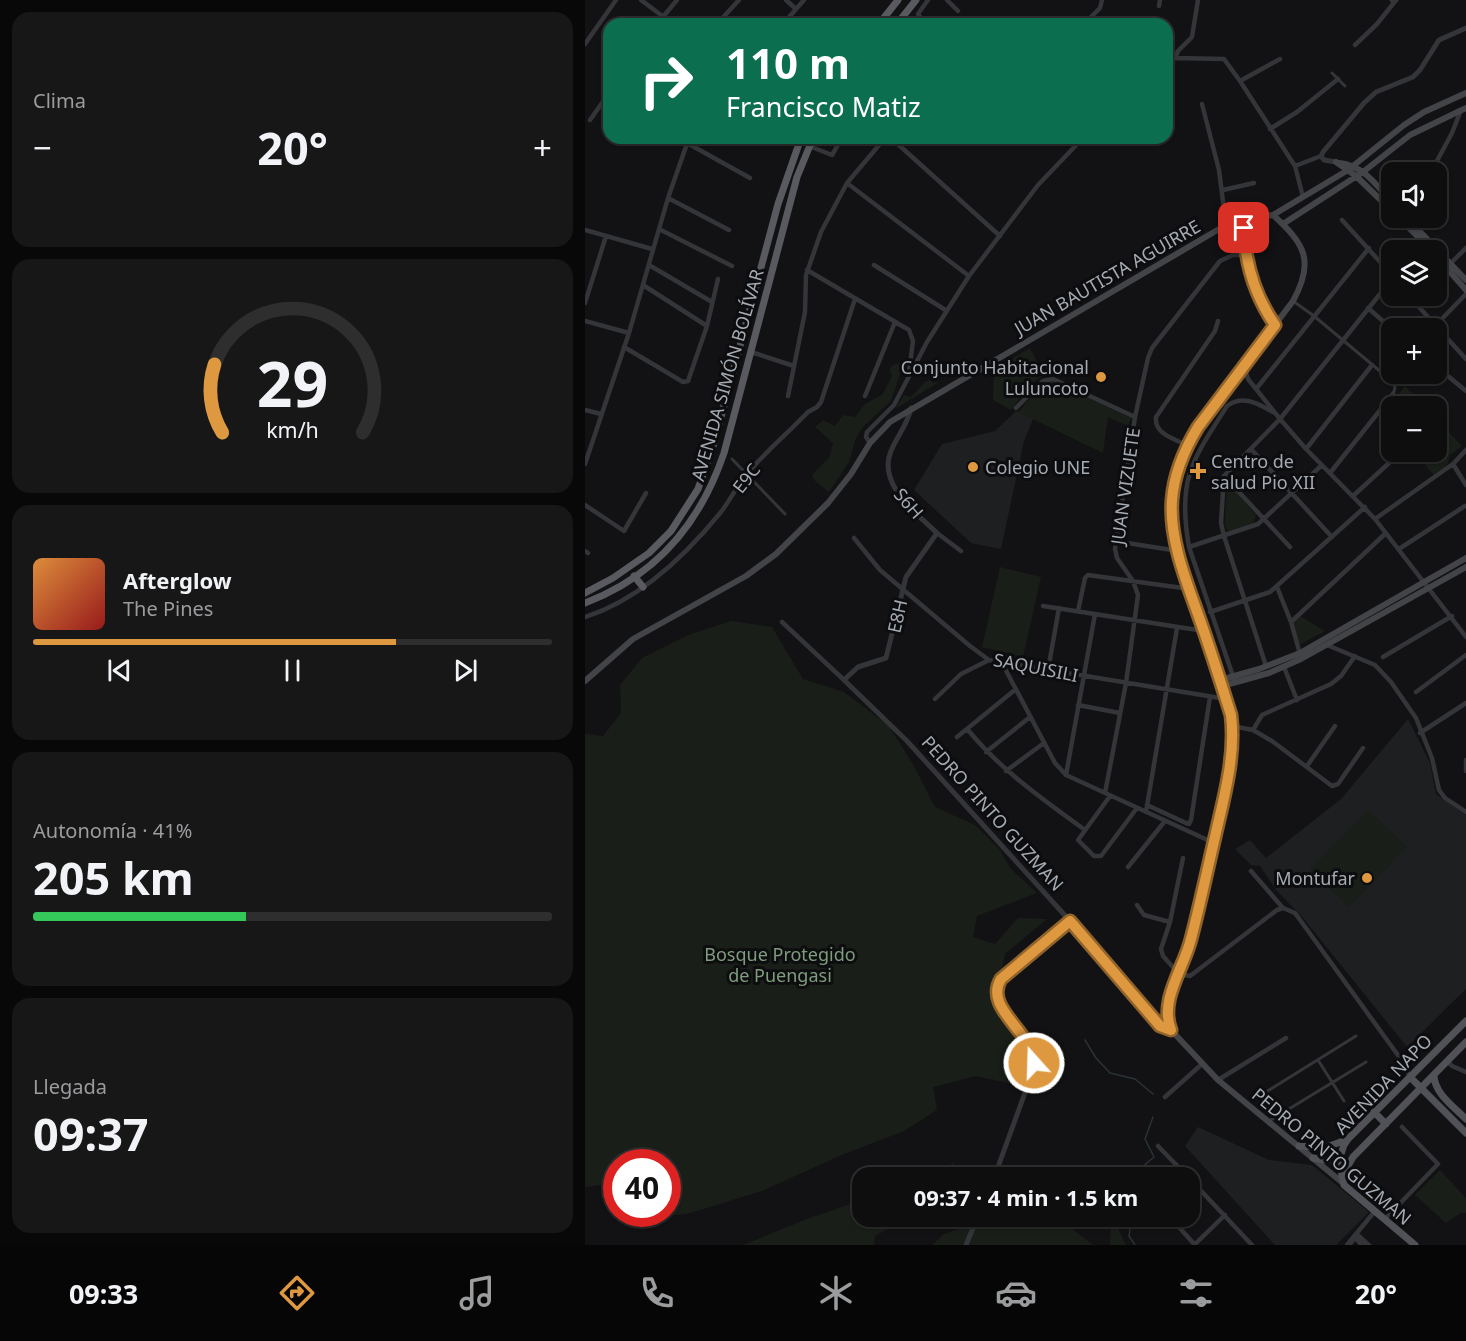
<!DOCTYPE html>
<html lang="es">
<head>
<meta charset="utf-8">
<style>
  body { margin:0; font-family:"Noto Sans",sans-serif; background:#171718; color:#f1f3f6; height:100vh; display:flex; flex-direction:column; font-size:22px; white-space:nowrap }
  * { box-sizing:border-box; margin:0 }
  p { font-size:20px; color:#9b9c9e }
  .icon { flex:none; width:33px; height:33px; fill:none; stroke:currentColor; stroke-width:2; stroke-linecap:round; stroke-linejoin:round }
  .map { position:relative; flex:1; overflow:hidden }
  .side { display:flex; flex-direction:column; gap:12px; padding:12px; background:#080808; width:585px }
  .side>* { flex:none }
  .hud { position:absolute; left:18px; top:18px; width:570px; height:126px; border-radius:18px; box-shadow:0 2px 4px #0004,0 0 0 2px #2e2e2f; background:#0b6e4f; color:#fff; overflow:hidden }
  .buttons { position:absolute; left:796px; top:162px; display:grid; gap:12px }
  .buttons a { display:grid; place-items:center; width:66px; height:66px; border-radius:12px; background:#0e0e0f; box-shadow:0 2px 4px #0004,0 0 0 2px #2e2e2f; font-size:30px }
  .speed { position:absolute; left:18px; top:1149px; display:flex; gap:12px; font-size:30px; font-weight:700; text-align:center }
  .speed>* { display:grid; place-content:center; width:78px; height:78px; border-radius:50%; background:#0e0e0f; box-shadow:0 2px 4px #0004,0 0 0 2px #2e2e2f; line-height:1 }
  .speed .limit { border:9px solid #d22; background:#fff; color:#111 }
  .pin { position:absolute; display:grid; place-items:center; width:51px; height:51px; color:#fff; margin:-26px; border-radius:12px; box-shadow:0 3px 9px #0006 }
  .me { position:absolute; width:66px; margin:-33px; rotate:340deg; stroke-linejoin:round; filter:drop-shadow(0 0 4px #0008) }
  .turn { display:flex; align-items:center; gap:21px; height:126px; padding:0 24px; font-size:27px }
  .turn .icon { width:78px; height:78px; stroke-width:2.5 }
  .turn b { display:block; font-size:42px; line-height:51px }
  .big { font-size:45px; font-weight:700; line-height:1.1 }
  .side .tile { flex:1; display:flex; flex-direction:column; justify-content:center; gap:9px; min-width:0; padding:0 21px; border-radius:18px; background:#171718 }
  .side .dial { align-items:center; gap:0 }
  .dial svg { height:156px; overflow:visible; fill:none; stroke:#2e2e2f; stroke-width:7; stroke-linecap:round; text-anchor:middle }
  .dial text { fill:#f1f3f6; stroke:none }
  .song { display:flex; align-items:center; gap:18px }
  .cover { width:72px; height:72px; border-radius:9px; background:linear-gradient(135deg,hsl(30 70% 55%),hsl(0 70% 35%)) }
  .played { height:6px; border-radius:3px; background:linear-gradient(90deg,#de9840 70%,#2e2e2f 70%) }
  .keys { display:flex; justify-content:space-around; direction:ltr }
  .heat { display:flex; justify-content:space-between; align-items:center; font-size:33px; direction:ltr }
  .charge { height:9px; border-radius:4px; background:linear-gradient(90deg,#34c759 41%,#2e2e2f 0) }
  .trip { position:absolute; left:267px; top:1167px; width:348px; height:60px; border-radius:18px; background:#0e0e0f; box-shadow:0 2px 4px #0004,0 0 0 2px #2e2e2f; font-weight:700; line-height:60px; text-align:center }
  .menu { display:flex; height:96px; justify-content:space-around; align-items:center; background:#060606; color:#9b9c9e }
  .menu .icon { width:42px; height:42px }
  .menu .selected { color:#de9840 }
  .menu b { font-size:27px; color:#f1f3f6 }
  main { display:flex; flex:1; min-height:0 }
  .map>svg:first-child { display:block }
  .built { fill:#1e1f20 }
  .green { fill:#191e19 }
  .lines { fill:none; stroke-linecap:round; stroke-linejoin:round }
  .stream { stroke:#2a3236; stroke-width:1.5 }
  .pedestrian { stroke:#343538; stroke-width:3 }
  .minor { stroke:#343538; stroke-width:4.5 }
  .tertiary { stroke:#343538; stroke-width:5 }
  .secondary { stroke:#424448; stroke-width:6 }
  .primary { stroke:#505257; stroke-width:7 }
  .trunk { stroke:#585a60; stroke-width:7 }
  .route-casing { stroke:#90632a; stroke-width:15 }
  .route { stroke:#de9840; stroke-width:10 }
  .poi-dot { fill:#de9840; stroke:#0d0d0f; stroke-width:2 }
  .labels { text-anchor:middle; dominant-baseline:central; stroke-width:6; stroke-linejoin:round; paint-order:stroke }
  .street-label { font-size:18px; fill:#a5abb3; stroke:#0d0d0f }
  .poi-label { font-size:18px; fill:#a5abb3; stroke:#0d0d0f; text-anchor:end }
  .park-label { font-size:18px; fill:#7f9c7e; stroke:#0d0d0f }
</style>
</head>
<body>
<main>
<section class="side">
<div class="tile"><p>Clima</p>
<div class="heat"><a>−</a><b class="big">20°</b><a>+</a></div>
</div>
<div class="tile dial"><svg viewBox="0 0 100 80">
<path d="M14 69A42 42 0 1 1 86 69"/>
<path d="M14 69A42 42 0 0 1 10 34" stroke="#de9840"/>
<text x="50" y="56" font-size="32" font-weight="700">29</text>
<text x="50" y="72" font-size="11">km/h</text>
</svg></div>
<div class="tile">
<div class="song"><i class="cover"></i><div><b>Afterglow</b><p>The Pines</p></div></div>
<div class="played"></div>
<div class="keys"><svg class="icon" aria-label="previous" viewBox="0 0 24 24"><path d="M18 5L8 12l10 7zM5 5v14"/></svg><svg class="icon" aria-label="pause" viewBox="0 0 24 24"><path d="M8 5v14M16 5v14"/></svg><svg class="icon" aria-label="next" viewBox="0 0 24 24"><path d="M6 5l10 7-10 7zM19 5v14"/></svg></div>
</div>
<div class="tile"><p>Autonomía · 41%</p><b class="big">205 km</b><div class="charge"></div></div>
<div class="tile"><p>Llegada</p><b class="big">09:37</b></div>
</section>
<div class="map">
<svg width="881" height="1245" viewBox="0 0 881 1245">
  <rect width="100%" height="100%" fill="#121214"/>
  <path class="built" d="M 431,411 L 448,419 L 439,441 L 416,549 L 386,543 L 329,490 L 357,444 L 410,431 Z
    M 823,719 L 845,763 L 851,794 L 881,815 L 881,989 L 822,1047 L 718,918 L 691,890 L 675,866 L 666,865 L 650,849 L 665,840 L 681,858 L 756,799 Z
    M 613,1127 L 684,1160 L 727,1165 L 784,1212 L 751,1245 L 690,1245 L 600,1146 Z"/>
  <path class="green" d="M 445,348 L 455,367 L 467,374 C 449,374 436,398 426,410 L 408,400 L 409,369 Z
    M 319,362 L 306,401 L 278,427 L 271,438 L 264,462 L 244,492 L 230,481 L 227,475 L 244,458 L 248,443 L 230,427 L 238,420 L 250,426 L 258,415 L 270,417 L 280,404 L 297,395 L 307,376 L 304,370 L 308,365 Z
    M 344,380 L 349,383 L 354,382 L 310,409 L 319,395 L 326,397 L 339,383 Z
    M 464,381 L 470,382 L 546,418 L 543,426 L 523,417 L 518,453 L 433,412 L 459,383 Z
    M 820,386 L 839,406 L 807,406 L 807,430 L 795,418 Z
    M 852,420 L 877,446 L 865,455 L 862,465 L 849,475 L 829,452 L 852,452 Z
    M 642,481 L 671,515 L 668,523 L 645,532 L 642,530 L 640,524 Z
    M 415,567 L 456,577 L 438,657 L 397,647 Z
    M 715,616 L 740,631 L 714,645 L 707,623 Z
    M 146,621 L 187,627 L 218,679 L 259,692 L 304,726 L 329,766 L 350,807 L 390,825 L 415,850 L 425,868 L 452,893 L 392,916 L 388,937 L 410,944 L 433,918 L 462,919 L 420,954 L 412,994 L 437,1054 L 427,1084 L 391,1076 L 348,1087 L 352,1110 L 319,1131 L 254,1156 L 177,1191 L 102,1214 L 66,1217 L 63,1214 L 82,1214 L 82,1162 L 32,1162 L 31,1183 L 0,1187 L 0,734 L 18,736 L 36,713 L 35,685 L 57,658 L 103,635 Z
    M 783,810 L 822,847 L 764,907 L 725,870 Z
    M 369,1163 L 370,1177 L 335,1177 Z
    M 855,1170 L 881,1198 L 881,1213 L 876,1213 L 861,1223 L 830,1195 Z
    M 277,1200 L 278,1216 L 325,1217 L 290,1236 L 289,1245 L 158,1245 L 222,1219 Z
    M 412,1216 L 456,1217 L 476,1220 L 508,1245 L 347,1245 L 359,1234 Z
    M 526,1217 L 527,1217 L 541,1245 L 525,1245 Z"/>
  <g class="lines">
    <path class="stream" d="M 500,1040 L 511,1058 L 525,1073 L 550,1079 L 568,1094
      M 549,1178 L 550,1173 L 569,1157 L 560,1139 L 568,1117
      M 547,1216 L 544,1236 L 550,1245"/>
    <path class="pedestrian" d="M 747,73 L 760,86
      M 708,301 L 729,316 L 808,382 L 810,388 L 808,394
      M 147,459 L 200,514
      M 733,1060 L 759,1101
      M 673,1097 L 771,1036
      M 684,1121 L 781,1062
      M 774,1235 L 785,1245
      M 765,1245 L 770,1239 L 776,1245"/>
    <path class="minor" d="M 56,0 L 88,24
      M 201,0 L 211,9
      M 362,0 L 373,11
      M 574,6 L 575,0
      M 72,24 L 92,0
      M 132,24 L 154,0
      M 198,24 L 219,0
      M 340,24 L 333,14 L 343,0
      M 499,24 L 515,8 L 517,0
      M 0,44 L 31,0
      M 770,45 L 792,24 L 811,0
      M 590,58 L 593,51 L 607,37 L 613,0
      M 582,62 L 590,58 L 639,59 L 655,81 L 710,166 L 718,197
      M 655,81 L 695,59
      M 617,104 L 634,170 L 641,225
      M 5,120 L 24,93
      M 685,129 L 712,112 L 753,79
      M 306,138 L 415,236
      M 102,143 L 165,178
      M 224,146 L 247,155 L 257,138
      M 710,166 L 736,156
      M 846,172 L 867,133 L 876,110
      M 262,183 L 384,276
      M 638,190 L 669,183
      M 83,198 L 144,230
      M 757,220 L 807,275
      M 659,228 C 660,263 670,296 690,325
      M 74,229 L 147,266
      M 0,230 L 67,249
      M 830,250 L 839,239
      M 866,263 L 881,248
      M 64,265 L 127,302
      M 289,265 L 362,311
      M 222,270 L 324,330 L 328,341 L 324,372
      M 58,285 L 122,326
      M 824,296 L 881,359
      M 0,303 L 21,236
      M 783,308 L 807,329
      M 0,321 L 44,333
      M 848,328 L 881,294
      M 39,347 L 98,382 L 103,381 L 122,326 L 133,279
      M 166,352 L 209,366
      M 659,366 L 663,379 L 695,419 L 721,449 L 790,519 L 881,637
      M 852,367 L 881,391
      M 671,389 L 784,248
      M 203,396 L 220,312 L 221,275 L 236,232 L 262,183 L 300,138
      M 280,396 L 310,322
      M 431,408 L 458,381 L 468,379 L 550,417
      M 0,410 L 16,414
      M 285,443 L 281,437 L 282,432 L 309,405 L 342,342 L 384,276 L 453,185 L 498,138
      M 602,445 C 589,439 569,434 571,417 L 630,331 L 633,321
      M 666,449 L 747,537
      M 721,449 L 787,365
      M 0,464 L 44,333 L 83,198 L 104,138
      M 868,464 L 881,485
      M 745,473 L 808,394
      M 639,476 L 705,547
      M 768,496 L 816,452
      M 0,505 L 39,531 L 61,493
      M 790,519 L 868,464 L 881,450
      M 352,533 L 376,551
      M 269,538 L 295,570 L 385,646 L 404,660 L 641,699
      M 530,541 L 593,551
      M 604,547 L 673,524 L 737,465
      M 814,549 L 880,506
      M 0,551 L 3,553
      M 692,587 L 706,622 L 715,654
      M 458,606 L 619,631
      M 493,611 L 500,578 L 503,575 L 605,589
      M 625,612 L 685,592 L 780,507
      M 0,617 C 54,600 101,555 136,512 C 145,500 152,486 162,474 C 180,452 203,433 223,412 L 232,407 L 236,402 L 270,299
      M 197,622 L 259,680
      M 706,622 L 801,533
      M 742,645 L 790,665 L 806,682 L 831,718 L 847,758 L 854,790 L 860,798 L 881,812
      M 798,657 L 867,616
      M 417,663 L 470,763 L 481,775 L 629,843
      M 681,666 L 639,536 L 636,523 L 639,476 L 695,419 L 807,279
      M 699,667 L 712,700
      M 463,670 L 474,608
      M 650,682 L 604,547 C 592,479 607,461 642,406 C 658,394 673,404 688,412
      M 831,692 L 881,655
      M 350,699 L 376,674 L 404,660
      M 493,705 L 535,713
      M 647,726 L 668,730 L 687,741 L 747,786 L 753,784 L 778,748
      M 383,730 C 416,770 457,799 500,830
      M 668,730 L 677,715 L 746,684 L 756,676 L 770,656
      M 835,733 L 881,703
      M 372,737 L 431,689
      M 401,752 L 445,717
      M 881,760 L 881,771
      M 722,766 L 750,726
      M 421,771 L 459,743
      M 481,775 L 510,614
      M 520,793 L 541,683 L 553,595 L 548,581 L 532,558 L 530,549 L 550,417 L 563,358 L 567,348 L 635,261 L 648,255 L 662,255
      M 525,796 L 493,840 L 509,856 L 516,856 L 552,808
      M 562,805 L 601,823 L 604,824 L 606,820 L 625,697
      M 561,812 L 592,628
      M 598,858 L 585,922 L 576,949 L 578,956 L 594,974 L 605,976 L 692,910 L 698,908
      M 543,867 L 580,821
      M 666,871 L 698,908 L 710,913 L 815,1058 L 825,1077
      M 552,905 L 559,915 L 585,922
      M 862,1061 L 867,1066 L 881,1072
      M 633,1080 L 701,1038
      M 580,1097 L 617,1064
      M 573,1146 L 604,1178
      M 604,1178 L 667,1245
      M 584,1216 L 610,1245
      M 800,1219 L 853,1164 L 817,1127
      M 770,1235 L 781,1245
      M 609,1245 L 640,1215
      M 762,1245 L 790,1211"/>
    <path class="tertiary" d="M 807,0 L 811,0
      M 751,162 L 739,160 L 736,156 L 738,152 L 779,103 L 791,92 L 828,77 L 835,70 L 854,40 L 881,28
      M 326,408 C 323,424 312,436 306,451 C 292,484 331,513 352,533 L 321,577 L 301,658 L 273,667 L 259,680 L 322,741 L 485,921 L 575,1026 L 586,1030
      M 409,1178 L 449,1068 C 449,1057 447,1046 440,1036 C 428,1020 402,1002 416,979 L 485,921
      M 381,1245 L 393,1216"/>
    <path class="secondary" d="M 751,162 L 771,176 L 807,211
      M 754,163 C 778,165 791,185 807,202
      M 688,215 L 763,170 L 819,125 L 839,112 L 881,93
      M 814,218 L 846,250
      M 822,218 L 881,280
      M 698,224 L 778,172 L 825,135 L 881,108
      M 852,257 L 881,290
      M 635,680 L 674,669 L 715,653 L 881,558
      M 0,681 L 48,639 L 161,576 L 191,554 L 243,503 L 266,474 L 285,443 L 305,422 L 641,225 L 659,219 L 688,215 C 720,244 730,261 708,301 L 613,427 L 602,445 L 595,462 L 587,498 L 589,531 L 593,551 L 646,715 L 647,755 L 639,800 L 605,942 L 583,1004 L 583,1022 L 586,1030 L 633,1080 L 759,1184
      M 637,686 L 684,673 L 716,659 L 881,567"/>
    <path class="primary" d="M 849,1076 C 850,1094 869,1107 881,1119
      M 825,1077 L 881,1133
      M 789,1112 L 801,1124
      M 714,1146 L 739,1148 L 761,1140
      M 728,1158 L 741,1160 L 756,1160
      M 757,1176 L 768,1157 L 881,1042
      M 830,1245 L 759,1185 L 754,1160 L 759,1145 L 763,1139 L 881,1021"/>
    <path class="trunk" d="M 294,24 L 313,0
      M 312,24 L 331,0
      M 49,576 L 58,587
      M 0,593 L 28,578 L 64,553 L 86,531 L 113,489 L 129,443 L 193,204 L 216,138
      M 0,603 C 71,576 115,524 139,453 L 212,177 L 228,138"/>
  </g>
  <g class="lines">
    <g class="route-casing">
      <path id="route" d="M 449,1063 C 448,1032 398,1008 416,979 L 485,921 L 575,1026 L 586,1030 C 574,1000 599,968 606,939 C 615,905 622,871 630,837 C 639,797 651,756 646,715 C 636,683 626,651 615,620 C 602,583 584,540 587,500 C 589,473 599,450 613,427 L 690,325 C 670,296 660,263 659,228"/>
    </g>
    <use href="#route" class="route"/>
  </g>
  <g class="poi-dot">
    <circle cx="516" cy="377" r="6"/>
    <circle cx="388" cy="467" r="6"/>
    <path d="M610 462h6v6h6v6h-6v6h-6v-6h-6v-6h6z"/>
    <circle cx="782" cy="878" r="6"/>
  </g>
  <g class="labels">
    <g class="street-label">
      <text transform="translate(522 277) rotate(-30)">JUAN BAUTISTA AGUIRRE</text>
      <text transform="translate(142 375) rotate(-74)">AVENIDA SIMÓN BOLÍVAR</text>
      <text transform="translate(161 478) rotate(-52)">E9C</text>
      <text transform="translate(540 486) rotate(-82)">JUAN VIZUETE</text>
      <text transform="translate(324 503) rotate(49)">S6H</text>
      <text transform="translate(312 616) rotate(-77)">E8H</text>
      <text transform="translate(451 667) rotate(11)">SAQUISILI</text>
      <text transform="translate(408 813) rotate(48)">PEDRO PINTO GUZMAN</text>
      <text transform="translate(798 1084) rotate(-46)">AVENIDA NAPO</text>
      <text transform="translate(747 1156) rotate(40)">PEDRO PINTO GUZMAN</text>
    </g>
    <g class="poi-label">
      <text x="504" y="367">Conjunto Habitacional<tspan x="504" dy="21">Luluncoto</tspan></text>
      <text x="626" y="461" text-anchor="start">Centro de<tspan x="626" dy="21">salud Pio XII</tspan></text>
      <text x="400" y="467" text-anchor="start">Colegio UNE</text>
      <text x="770" y="878">Montufar</text>
    </g>
    <g class="park-label">
      <text x="195" y="954">Bosque Protegido<tspan x="195" dy="21">de Puengasi</tspan></text>
    </g>
  </g>
</svg>
<div class="buttons">
<a><svg class="icon" aria-label="sound" viewBox="0 0 24 24"><path d="M4 9h4l5-4v14l-5-4H4zM17 9q2 3 0 6"/></svg></a>
<a><svg class="icon" aria-label="layers" viewBox="0 0 24 24"><path d="M12 4l9 5-9 5-9-5zM3 14l9 5 9-5"/></svg></a>
<a>+</a>
<a>−</a>
</div>
<div class="speed"><div class="limit">40</div></div>
<div class="pin" style="left:659px;top:228px;background:#d93025"><svg class="icon" aria-label="arrive" viewBox="0 0 24 24"><path d="M6 21V4h12l-3 4 3 4H6"/></svg></div>
<svg class="me" style="left:449px;top:1063px" viewBox="-20 -20 40 40"><circle r="17" fill="#de9840" stroke="#fff" stroke-width="3"/><path d="M0-11L8 9 0 5-8 9z" fill="#fff"/></svg>
<div class="trip">09:37 · 4 min · 1.5 km</div>
<div class="hud">
<div class="turn"><svg class="icon" aria-label="right" viewBox="0 0 24 24"><path d="M7 20v-9h11M14 6l5 5-5 5"/></svg><div><b>110 m</b>Francisco Matiz</div></div>
</div>
</div>
</main>
<nav class="menu">
<b>09:33</b>
<svg class="icon selected" aria-label="directions" viewBox="0 0 24 24"><path d="M12 3l9 9-9 9-9-9zM9 14v-3h6M13 9l2 2-2 2"/></svg>
<svg class="icon" aria-label="music" viewBox="0 0 24 24"><path d="M9 18V5l10-2v13"/><circle cx="6" cy="18" r="3"/><circle cx="16" cy="16" r="3"/></svg>
<svg class="icon" aria-label="phone" viewBox="0 0 24 24"><path d="M5 4h4l2 5-3 2q2 4 5 5l2-3 5 2v4C11 20 4 13 5 4z"/></svg>
<svg class="icon" aria-label="climate" viewBox="0 0 24 24"><path d="M12 3v18M4 7l16 10M4 17L20 7"/></svg>
<svg class="icon" aria-label="car" viewBox="0 0 24 24"><path d="M5 17H2v-5l4-1 3-4h7l3 4 3 1v5h-3M9 17h6M6 11h13"/><circle cx="7" cy="17" r="2"/><circle cx="17" cy="17" r="2"/></svg>
<svg class="icon" aria-label="filters" viewBox="0 0 24 24"><path d="M4 7h16M4 17h16"/><circle cx="9" cy="7" r="2"/><circle cx="15" cy="17" r="2"/></svg>
<b>20°</b>
</nav>
</body>
</html>
